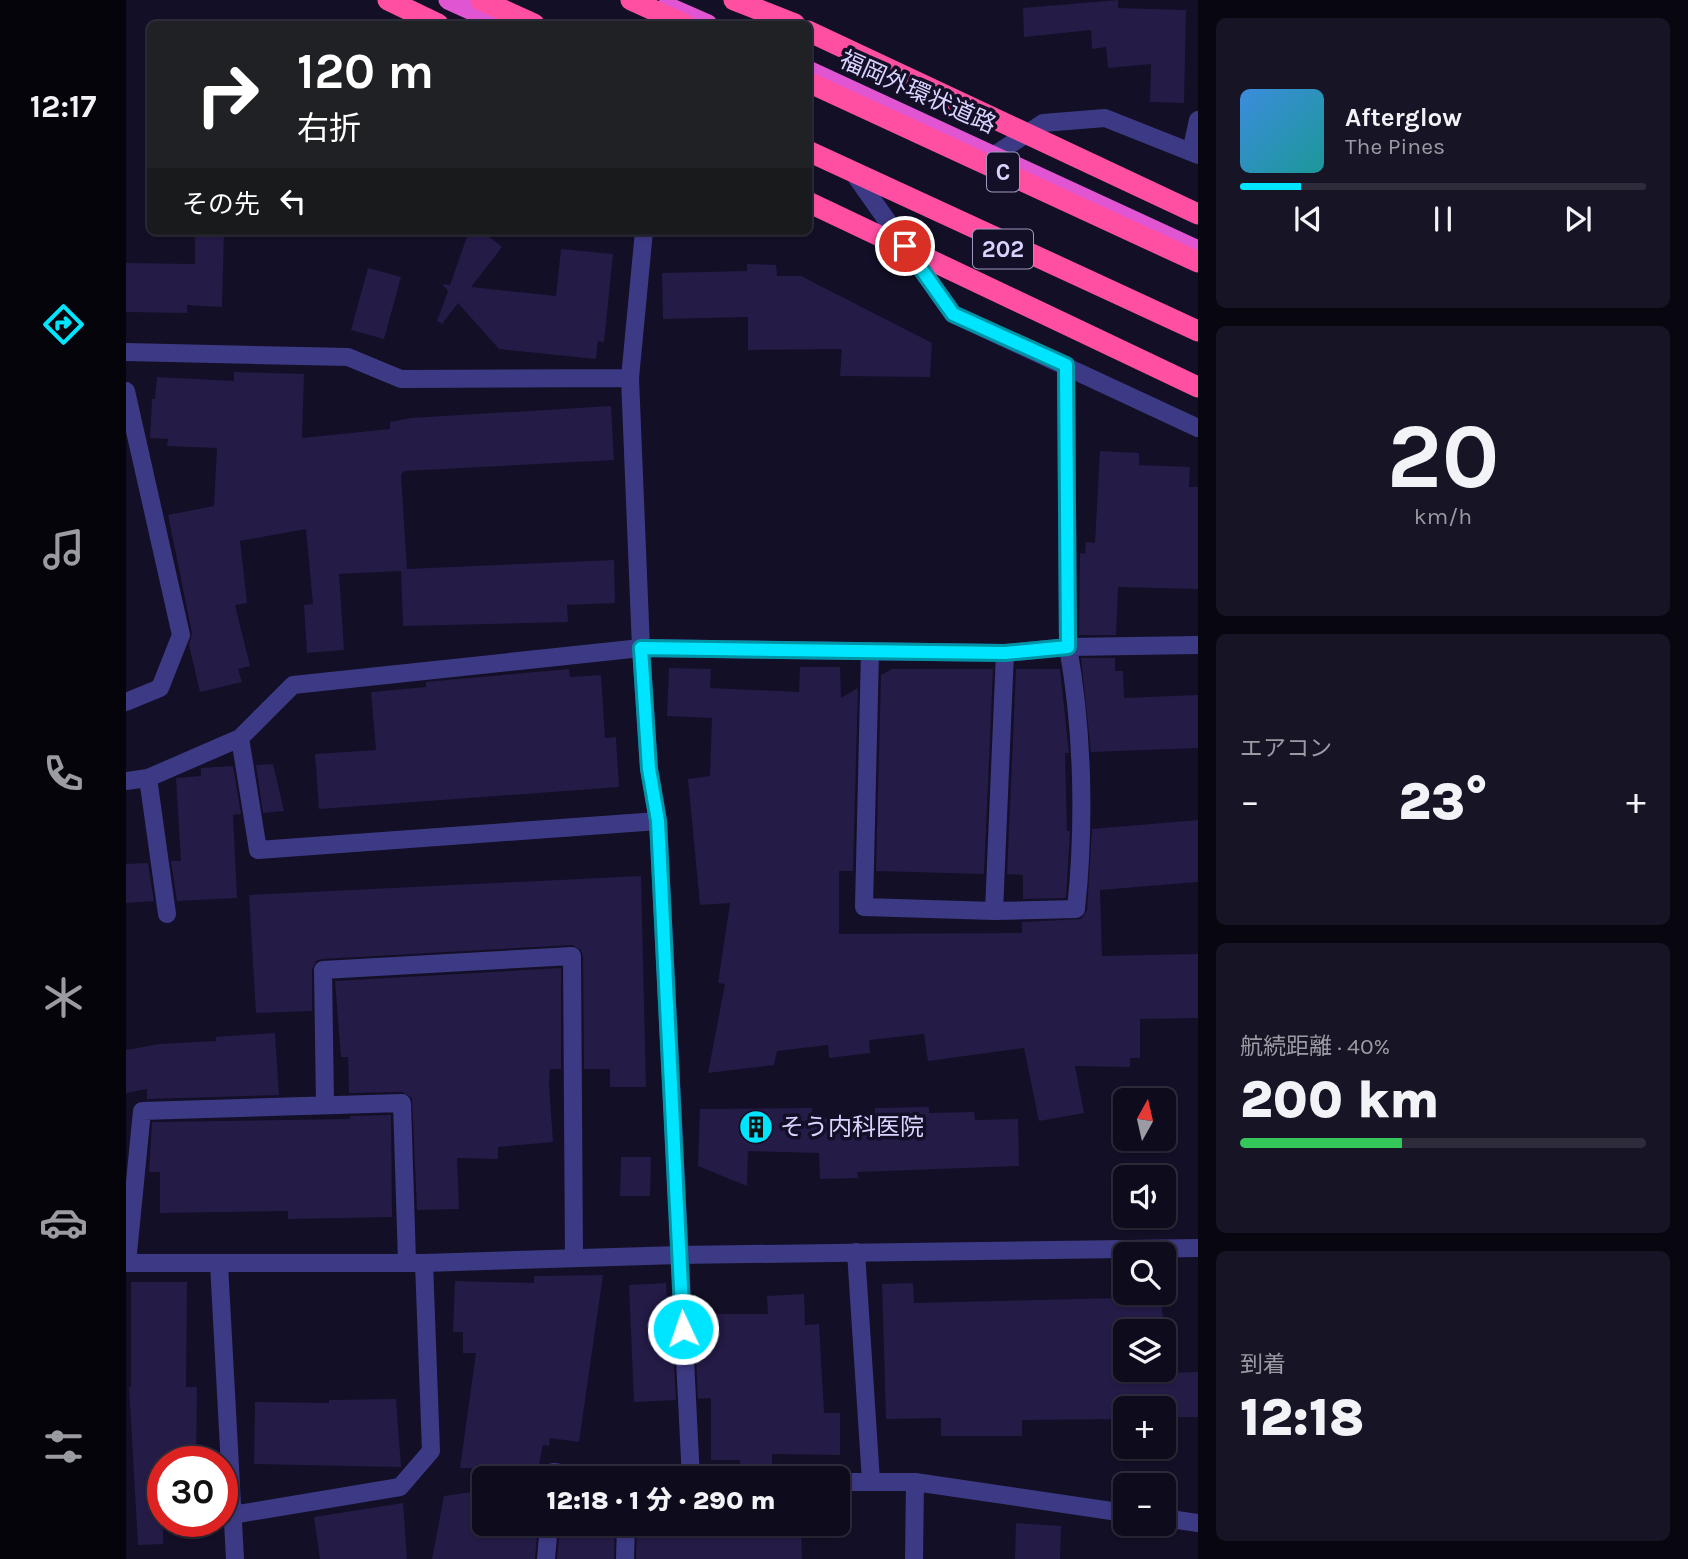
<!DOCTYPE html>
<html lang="ja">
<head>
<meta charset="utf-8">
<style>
  body { margin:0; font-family:Karla,"Noto Sans JP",sans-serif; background:#171425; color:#f1f3f6; height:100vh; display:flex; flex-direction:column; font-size:26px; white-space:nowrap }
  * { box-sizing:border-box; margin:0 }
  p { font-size:23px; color:#9b9ba3 }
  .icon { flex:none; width:38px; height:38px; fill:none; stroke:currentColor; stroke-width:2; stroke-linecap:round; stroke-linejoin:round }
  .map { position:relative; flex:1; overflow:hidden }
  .sheet { display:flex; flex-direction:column; gap:18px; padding:18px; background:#08060f; width:490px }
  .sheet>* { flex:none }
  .guide { position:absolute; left:21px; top:21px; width:665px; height:214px; border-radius:10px; box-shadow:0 2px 5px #0004,0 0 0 2px #2e2b3b; background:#202124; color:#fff; overflow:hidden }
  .needle { width:46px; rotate:8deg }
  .buttons { position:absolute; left:987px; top:1088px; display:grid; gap:14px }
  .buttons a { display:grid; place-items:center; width:63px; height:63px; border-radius:10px; background:#0e0b1c; box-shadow:0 2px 5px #0004,0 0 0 2px #2e2b3b; font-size:35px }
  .speed { position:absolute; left:21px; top:1446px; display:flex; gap:14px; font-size:35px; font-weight:700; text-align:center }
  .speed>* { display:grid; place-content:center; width:91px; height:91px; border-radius:50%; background:#0e0b1c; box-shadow:0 2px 5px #0004,0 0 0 2px #2e2b3b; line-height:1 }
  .speed .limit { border:10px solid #d22; background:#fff; color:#111 }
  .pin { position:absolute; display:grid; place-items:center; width:60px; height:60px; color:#fff; margin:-30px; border:4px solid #fff; border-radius:50%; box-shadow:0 2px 7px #0007 }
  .me { position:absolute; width:77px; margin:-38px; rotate:357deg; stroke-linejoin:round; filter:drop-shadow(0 0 5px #0008) }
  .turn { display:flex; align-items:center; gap:24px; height:147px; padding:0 35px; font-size:32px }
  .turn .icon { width:91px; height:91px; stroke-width:2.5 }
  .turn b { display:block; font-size:49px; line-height:60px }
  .then { display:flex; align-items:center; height:66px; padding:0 35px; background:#0003; gap:14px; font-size:26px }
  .big { font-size:52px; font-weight:800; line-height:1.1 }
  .sheet .card { flex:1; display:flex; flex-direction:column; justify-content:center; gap:10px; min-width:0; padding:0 24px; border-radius:10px; background:#171425 }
  .sheet .dial { align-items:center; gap:0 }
  .dial b { font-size:91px; line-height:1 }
  .song { display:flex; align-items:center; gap:21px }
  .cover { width:84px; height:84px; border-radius:10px; background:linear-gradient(135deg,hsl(210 70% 55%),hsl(180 70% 35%)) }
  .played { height:7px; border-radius:4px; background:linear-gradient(90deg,#00e5ff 15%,#2e2b3b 15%) }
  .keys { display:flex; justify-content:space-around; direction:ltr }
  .heat { display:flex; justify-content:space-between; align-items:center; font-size:38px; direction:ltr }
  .charge { height:10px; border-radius:5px; background:linear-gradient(90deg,#34c759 40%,#2e2b3b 0) }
  .trip { position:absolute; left:346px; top:1466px; width:378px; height:70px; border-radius:10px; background:#0e0b1c; box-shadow:0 2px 5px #0004,0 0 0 2px #2e2b3b; font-weight:800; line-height:70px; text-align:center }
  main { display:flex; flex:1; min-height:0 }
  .tab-bar { display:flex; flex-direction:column; width:126px; justify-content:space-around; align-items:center; background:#06040b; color:#9b9ba3 }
  .tab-bar .icon { width:49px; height:49px }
  .tab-bar .active { color:#00e5ff }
  .tab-bar b { font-size:32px; color:#f1f3f6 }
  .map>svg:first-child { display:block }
  .building { fill:#241b47 }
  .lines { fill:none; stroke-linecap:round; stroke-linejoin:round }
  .minor { stroke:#3d3a85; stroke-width:18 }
  .tertiary { stroke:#3d3a85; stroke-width:18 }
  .trunk { stroke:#e055d1; stroke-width:19 }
  .motorway { stroke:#ff4fa3; stroke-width:21 }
  .motorway-bridge { stroke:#ff4fa3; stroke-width:21 }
  .route-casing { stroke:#0095a6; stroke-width:18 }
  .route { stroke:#00e5ff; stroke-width:12 }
  .labels { text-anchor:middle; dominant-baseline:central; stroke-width:7; stroke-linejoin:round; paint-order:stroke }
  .shield { fill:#130f26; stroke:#9e99be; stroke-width:2 }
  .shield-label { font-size:23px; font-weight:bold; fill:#d9d4ff }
  .street-label { font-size:24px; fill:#d9d4ff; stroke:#130f26 }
  .poi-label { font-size:24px; fill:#d9d4ff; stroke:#130f26; text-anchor:start }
</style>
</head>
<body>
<main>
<nav class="tab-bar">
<b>12:17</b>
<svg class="icon active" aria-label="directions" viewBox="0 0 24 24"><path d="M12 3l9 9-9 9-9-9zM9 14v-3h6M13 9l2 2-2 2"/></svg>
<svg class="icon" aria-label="music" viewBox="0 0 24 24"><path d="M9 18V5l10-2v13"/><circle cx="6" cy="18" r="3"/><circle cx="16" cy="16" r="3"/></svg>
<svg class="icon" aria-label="phone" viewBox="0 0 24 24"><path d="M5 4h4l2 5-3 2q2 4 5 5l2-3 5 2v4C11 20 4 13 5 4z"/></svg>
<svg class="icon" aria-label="climate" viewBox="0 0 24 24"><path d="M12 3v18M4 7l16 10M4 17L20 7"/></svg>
<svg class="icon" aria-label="car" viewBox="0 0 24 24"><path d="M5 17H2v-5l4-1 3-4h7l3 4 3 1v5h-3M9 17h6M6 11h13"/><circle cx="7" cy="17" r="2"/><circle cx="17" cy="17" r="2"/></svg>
<svg class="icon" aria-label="filters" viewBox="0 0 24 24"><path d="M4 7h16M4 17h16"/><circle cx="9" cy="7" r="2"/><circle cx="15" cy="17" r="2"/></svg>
</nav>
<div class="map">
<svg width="1072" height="1559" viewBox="0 0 1072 1559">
  <rect width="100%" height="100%" fill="#130f26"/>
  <path class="building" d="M 992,0 L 992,8 L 1060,10 L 1058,103 L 1024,102 L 1025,64 L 982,68 L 980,47 L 966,49 L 965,30 L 898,37 L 897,8 Z
    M 69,231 L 98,231 L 96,307 L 61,305 L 61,313 L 0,312 L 0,263 L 69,264 Z
    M 343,231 L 356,231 L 376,247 L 345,287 L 430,296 L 435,249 L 487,254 L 478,342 L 472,341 L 470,359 L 373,349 L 332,303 L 316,324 L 311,321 L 322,291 L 316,284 L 324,285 Z
    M 621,264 L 650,265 L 651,276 L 675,276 L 806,343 L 804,377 L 714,376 L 716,349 L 622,350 L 622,317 L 537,319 L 536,273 L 621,271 Z
    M 242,268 L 275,277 L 258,339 L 225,330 Z
    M 108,372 L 178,374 L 176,438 L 264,429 L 264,422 L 285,418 L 485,406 L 488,460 L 278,471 L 275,475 L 281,569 L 488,560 L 489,603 L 441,605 L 442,622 L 277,626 L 275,571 L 213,574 L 218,650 L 181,653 L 178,605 L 187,604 L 180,529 L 114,541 L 121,603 L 109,605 L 124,666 L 112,669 L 116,682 L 74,692 L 63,645 L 66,633 L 42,515 L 88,506 L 91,448 L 41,446 L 42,439 L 24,438 L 26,399 L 29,399 L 31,377 L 108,381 Z
    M 974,451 L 1013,453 L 1013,465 L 1064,467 L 1063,487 L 1072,487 L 1072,589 L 992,587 L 990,635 L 953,635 L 954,553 L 959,554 L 960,542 L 969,543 Z
    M 955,658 L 989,658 L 989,671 L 997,671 L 998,698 L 1072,695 L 1072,748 L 965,752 Z
    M 674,667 L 714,667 L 715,698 L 732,688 L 727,871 L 713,871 L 713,934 L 896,933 L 896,922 L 955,919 L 961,910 L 966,829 L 1072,820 L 1072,882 L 974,890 L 976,956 L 1072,954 L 1072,1018 L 1014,1019 L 1014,1058 L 1004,1058 L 1004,1067 L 949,1066 L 958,1113 L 913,1121 L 898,1048 L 802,1061 L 798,1034 L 743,1040 L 744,1053 L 703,1058 L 702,1045 L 651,1051 L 648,1065 L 582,1073 L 599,984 L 592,983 L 604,903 L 574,905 L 562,779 L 584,776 L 586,718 L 541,716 L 543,668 L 585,669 L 584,688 L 673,692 Z
    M 443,669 L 444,677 L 475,675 L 479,738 L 490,737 L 493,787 L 193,809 L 189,754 L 250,750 L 245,692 L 300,687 L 300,682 Z
    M 766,669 L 867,669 L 858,874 L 750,871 L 755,675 Z
    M 890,669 L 934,669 L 943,753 L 939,753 L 941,831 L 944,831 L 940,898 L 897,899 L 897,875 L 881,874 Z
    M 147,764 L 158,811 L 137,813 L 130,765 Z
    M 107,766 L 115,814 L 107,815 L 111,898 L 51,901 L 45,861 L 55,861 L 50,778 L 75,776 L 75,768 Z
    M 22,863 L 28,901 L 0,903 L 0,864 Z
    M 515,876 L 520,1087 L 484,1087 L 484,1069 L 458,1069 L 457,956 L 455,950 L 446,945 L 196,959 L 190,961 L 186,970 L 186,1011 L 130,1013 L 123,895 Z
    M 435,968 L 435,1069 L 424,1069 L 423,1083 L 427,1142 L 372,1147 L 372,1159 L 331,1158 L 333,1209 L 291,1210 L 286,1098 L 276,1092 L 223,1093 L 222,1057 L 215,1057 L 209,981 Z
    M 149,1033 L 153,1095 L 21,1099 L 21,1089 L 0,1093 L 0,1050 L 33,1044 L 90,1041 L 90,1037 Z
    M 803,1107 L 803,1113 L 848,1112 L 849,1120 L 892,1119 L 893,1166 L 731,1172 L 732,1178 L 694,1179 L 693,1153 L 622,1151 L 621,1186 L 572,1166 L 574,1109 L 686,1108 L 686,1119 L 749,1116 L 749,1108 Z
    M 265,1115 L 266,1217 L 162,1219 L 162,1211 L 34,1213 L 34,1172 L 23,1172 L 26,1122 L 224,1119 L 224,1116 Z
    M 495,1157 L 525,1157 L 524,1196 L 494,1196 Z
    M 477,1275 L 453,1442 L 424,1438 L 423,1446 L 417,1445 L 410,1479 L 360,1479 L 360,1468 L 334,1468 L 350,1353 L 337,1353 L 337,1332 L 327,1332 L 329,1281 L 408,1283 L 408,1276 Z
    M 5,1282 L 61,1282 L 60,1387 L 71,1387 L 70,1461 L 37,1461 L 37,1544 L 12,1545 L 3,1387 L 5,1387 Z
    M 540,1283 L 542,1314 L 545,1314 L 550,1400 L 508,1402 L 503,1285 Z
    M 787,1283 L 788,1303 L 1035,1297 L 1038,1332 L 999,1332 L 999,1370 L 1038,1370 L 1038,1346 L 1039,1373 L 1072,1372 L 1072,1417 L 1038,1417 L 1038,1409 L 999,1409 L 999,1418 L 993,1419 L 896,1420 L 896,1436 L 815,1436 L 815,1418 L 760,1419 L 756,1284 Z
    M 678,1294 L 679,1325 L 693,1324 L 698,1413 L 714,1413 L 714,1455 L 646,1454 L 646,1479 L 620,1479 L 620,1470 L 614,1471 L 614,1460 L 585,1460 L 585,1398 L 572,1399 L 568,1314 L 642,1314 L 641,1296 Z
    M 270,1399 L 275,1467 L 128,1464 L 129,1402 L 203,1403 L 203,1400 Z
    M 359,1490 L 359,1524 L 412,1524 L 409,1559 L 306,1559 L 318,1496 Z
    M 277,1503 L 281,1559 L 194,1559 L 188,1517 Z
    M 890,1523 L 935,1526 L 934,1559 L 889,1559 Z
    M 434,1524 L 489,1524 L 488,1559 L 431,1559 Z
    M 511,1524 L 551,1524 L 551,1527 L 618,1532 L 618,1524 L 675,1524 L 676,1559 L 510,1559 Z"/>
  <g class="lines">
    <path class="minor" d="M 1065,152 L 1072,120
      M 870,154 L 917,123 L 979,118 L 1072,155
      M 731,178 L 827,314 L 1072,428
      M 518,231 L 504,378 L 515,648 L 523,769 L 532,821 L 565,1479
      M 0,352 L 222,357 L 275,379 L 504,378
      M 0,391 L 55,635 L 34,688 L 0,702
      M 744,651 L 738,907 L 868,911 L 879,653
      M 114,738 L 132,850 L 532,821
      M 22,778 L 41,914
      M 0,781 L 22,778 L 114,738 L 167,685 L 515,648 L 879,653 L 942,647 L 1072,645
      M 868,911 L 950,909 C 959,826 957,730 942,647 L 940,365
      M 199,1105 L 197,970 L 446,956 L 448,1258
      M 730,1252 L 745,1481
      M 1,1263 L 16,1111 L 276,1103 L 281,1262
      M 93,1264 L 109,1559
      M 427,1479 L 427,1472 L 484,1479
      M 712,1482 L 789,1482 L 999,1513
      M 106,1515 L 274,1487 L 305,1451 L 298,1263
      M 1038,1518 L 1072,1523
      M 420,1559 L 423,1524
      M 499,1559 L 500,1524
      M 788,1559 L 789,1482"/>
    <path class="tertiary" d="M 0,1263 L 298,1263 L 553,1255 L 1072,1248"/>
    <path class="trunk" d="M 322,0 L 375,24
      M 541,6 L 582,24
      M 682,70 L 1072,250"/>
    <path class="motorway" d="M 262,0 L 312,24
      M 355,0 L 408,24
      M 608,0 L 669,24
      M 682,82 L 1072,262
      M 682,151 L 1072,331"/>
    <path class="motorway-bridge" d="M 505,0 L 558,24
      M 682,31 L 1072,214
      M 682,202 L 1072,387"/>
  </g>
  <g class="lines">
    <g class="route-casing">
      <path id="route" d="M 557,1329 L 532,821 L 523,769 L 515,648 L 879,653 L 942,647 L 940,365 L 827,314 L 779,246"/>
    </g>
    <use href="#route" class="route"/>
  </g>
  <defs>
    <g id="building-disc" transform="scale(1.75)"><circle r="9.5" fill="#00e5ff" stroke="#130f26"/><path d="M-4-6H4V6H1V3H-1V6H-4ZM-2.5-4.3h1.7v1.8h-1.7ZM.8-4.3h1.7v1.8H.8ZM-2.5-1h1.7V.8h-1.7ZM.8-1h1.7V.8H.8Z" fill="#111"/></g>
  </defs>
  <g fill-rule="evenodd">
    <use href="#building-disc" x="630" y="1127"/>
  </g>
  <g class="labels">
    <g class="shield">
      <rect x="861" y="152.5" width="32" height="39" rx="5"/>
      <rect x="847" y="229.5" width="60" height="39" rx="5"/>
    </g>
    <g class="shield-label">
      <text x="877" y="172">C</text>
      <text x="877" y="249">202</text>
    </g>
    <g class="street-label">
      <text transform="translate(792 92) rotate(24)">福岡外環状道路</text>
    </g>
    <g class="poi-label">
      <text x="654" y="1127">そう内科医院</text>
    </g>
  </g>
</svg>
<div class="buttons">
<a><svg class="needle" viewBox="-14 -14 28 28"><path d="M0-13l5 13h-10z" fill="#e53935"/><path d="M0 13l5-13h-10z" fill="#9b9ba3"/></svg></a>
<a><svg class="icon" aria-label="sound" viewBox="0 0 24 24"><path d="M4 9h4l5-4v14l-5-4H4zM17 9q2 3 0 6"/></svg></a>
<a><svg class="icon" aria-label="search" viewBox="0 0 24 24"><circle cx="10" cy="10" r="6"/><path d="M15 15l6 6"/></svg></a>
<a><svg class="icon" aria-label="layers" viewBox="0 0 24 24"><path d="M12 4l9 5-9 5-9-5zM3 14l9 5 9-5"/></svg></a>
<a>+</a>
<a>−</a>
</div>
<div class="speed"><div class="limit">30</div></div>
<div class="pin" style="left:779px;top:246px;background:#d93025"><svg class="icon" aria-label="arrive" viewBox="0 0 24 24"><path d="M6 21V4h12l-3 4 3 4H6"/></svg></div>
<svg class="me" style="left:557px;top:1329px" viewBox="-20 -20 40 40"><circle r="17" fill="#00e5ff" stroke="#fff" stroke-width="3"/><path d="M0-11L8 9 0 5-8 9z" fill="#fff"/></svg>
<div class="trip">12:18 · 1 分 · 290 m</div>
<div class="guide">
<div class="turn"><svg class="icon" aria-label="right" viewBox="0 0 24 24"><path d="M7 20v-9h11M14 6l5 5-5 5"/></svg><div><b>120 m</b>右折</div></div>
<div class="then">その先<svg class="icon" aria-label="left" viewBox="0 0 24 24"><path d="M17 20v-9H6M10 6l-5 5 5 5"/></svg></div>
</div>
</div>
<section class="sheet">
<div class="card">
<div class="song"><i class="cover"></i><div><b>Afterglow</b><p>The Pines</p></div></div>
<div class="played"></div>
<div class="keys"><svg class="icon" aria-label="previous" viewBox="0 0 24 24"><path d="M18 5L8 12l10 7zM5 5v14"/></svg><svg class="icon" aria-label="pause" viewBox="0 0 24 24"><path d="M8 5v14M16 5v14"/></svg><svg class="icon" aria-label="next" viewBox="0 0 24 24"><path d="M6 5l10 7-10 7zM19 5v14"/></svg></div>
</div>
<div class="card dial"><b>20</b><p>km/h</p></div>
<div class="card"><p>エアコン</p>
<div class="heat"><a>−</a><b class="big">23°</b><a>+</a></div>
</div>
<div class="card"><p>航続距離 · 40%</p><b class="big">200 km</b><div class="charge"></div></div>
<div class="card"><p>到着</p><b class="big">12:18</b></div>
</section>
</main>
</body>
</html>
